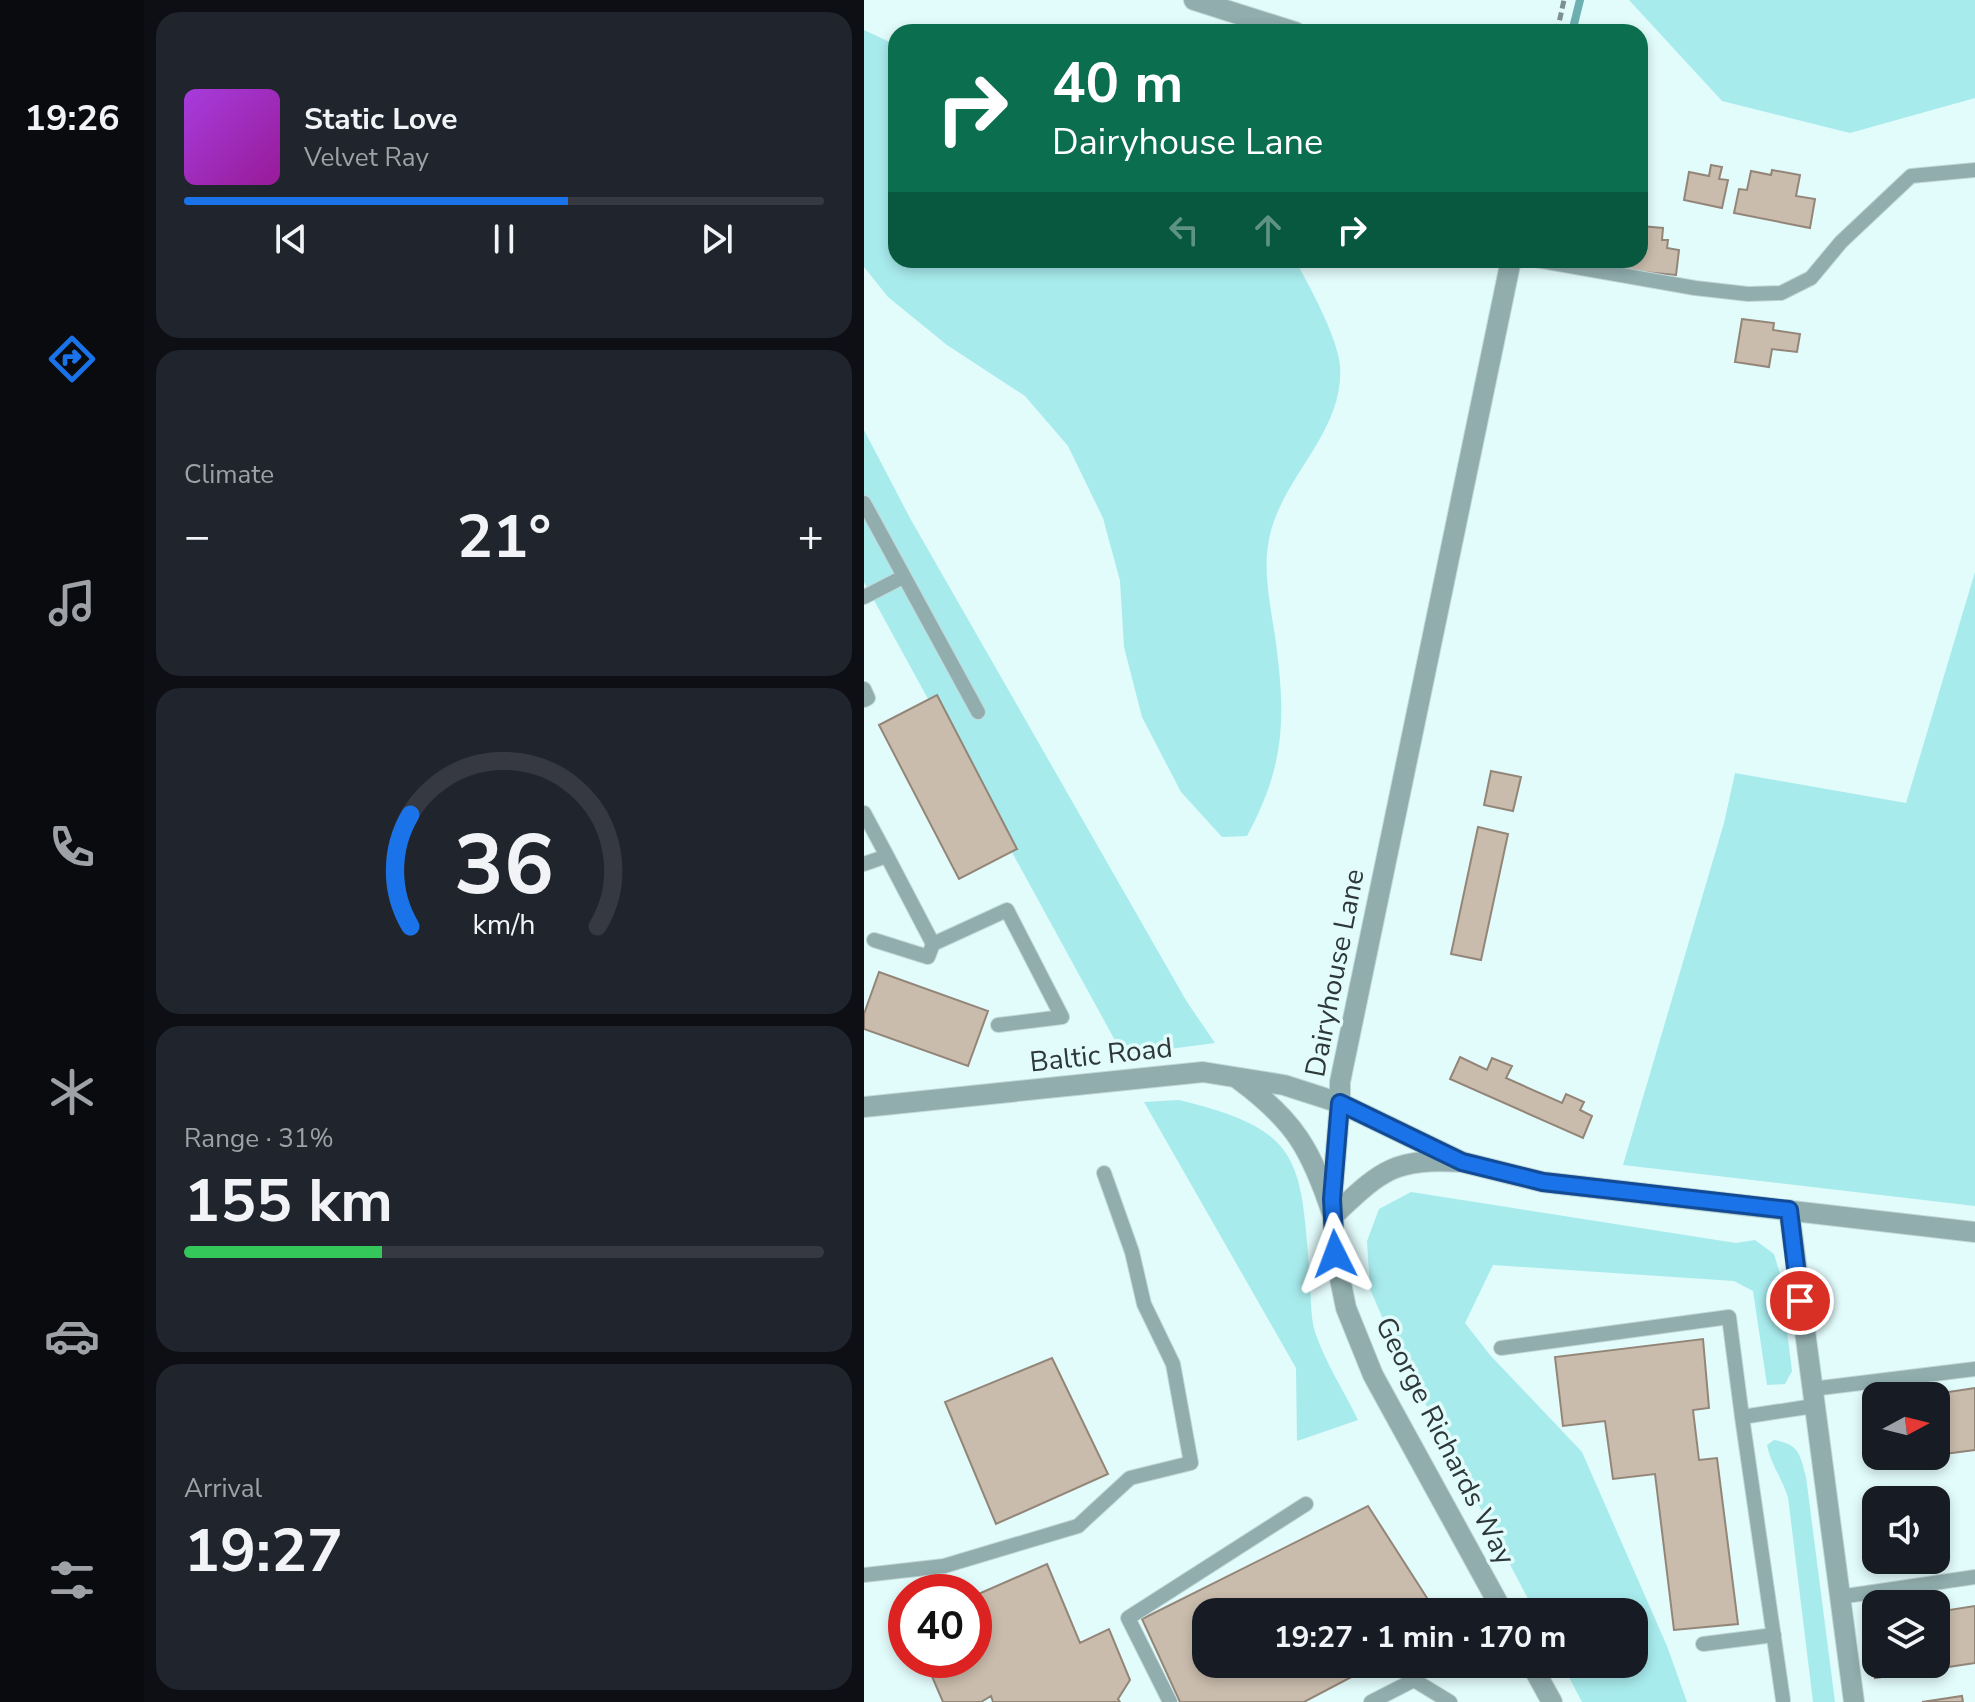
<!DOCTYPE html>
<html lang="en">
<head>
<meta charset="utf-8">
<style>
  body { margin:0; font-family:"Nunito Sans",sans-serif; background:#20242c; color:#f1f3f6; height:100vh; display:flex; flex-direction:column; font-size:30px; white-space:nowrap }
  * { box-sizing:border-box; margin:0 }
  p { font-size:26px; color:#9ea1a6 }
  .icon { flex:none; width:44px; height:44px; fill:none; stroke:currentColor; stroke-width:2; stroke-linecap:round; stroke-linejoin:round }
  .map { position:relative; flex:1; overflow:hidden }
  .sheet { display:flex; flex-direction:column; gap:12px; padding:12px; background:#0d0f14; width:720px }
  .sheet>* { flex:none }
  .banner { position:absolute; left:24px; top:24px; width:760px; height:244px; border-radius:24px; box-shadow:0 4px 12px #0003; background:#0b6e4f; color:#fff; overflow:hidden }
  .needle { width:52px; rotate:83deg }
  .tools { position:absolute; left:998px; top:1382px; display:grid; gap:16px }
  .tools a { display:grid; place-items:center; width:88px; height:88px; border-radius:16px; background:#171b24; box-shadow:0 4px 12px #0003; font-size:40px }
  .speed { position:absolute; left:24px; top:1574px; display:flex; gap:16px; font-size:40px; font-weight:700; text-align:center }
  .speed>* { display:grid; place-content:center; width:104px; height:104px; border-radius:50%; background:#171b24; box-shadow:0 4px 12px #0003; line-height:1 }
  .speed .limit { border:12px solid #d22; background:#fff; color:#111 }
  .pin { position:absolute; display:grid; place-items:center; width:68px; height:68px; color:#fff; margin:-34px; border:4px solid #fff; border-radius:50%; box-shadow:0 2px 8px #0007 }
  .me { position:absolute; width:88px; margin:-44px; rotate:357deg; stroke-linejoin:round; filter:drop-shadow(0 0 6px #0008) }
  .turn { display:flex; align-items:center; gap:28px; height:168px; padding:0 32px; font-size:36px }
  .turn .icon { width:104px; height:104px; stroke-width:2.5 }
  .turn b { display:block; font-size:56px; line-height:68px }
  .lanes { display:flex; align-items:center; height:76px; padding:0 32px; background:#0003; justify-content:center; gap:40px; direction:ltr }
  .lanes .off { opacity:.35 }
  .big { font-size:60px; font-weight:700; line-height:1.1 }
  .sheet .widget { flex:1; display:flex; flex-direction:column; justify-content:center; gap:12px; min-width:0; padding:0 28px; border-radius:24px; background:#20242c }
  .sheet .dial { align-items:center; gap:0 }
  .dial svg { height:208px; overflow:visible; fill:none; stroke:#363941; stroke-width:7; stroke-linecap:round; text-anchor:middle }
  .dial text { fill:#f1f3f6; stroke:none }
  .song { display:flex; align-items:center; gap:24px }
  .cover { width:96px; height:96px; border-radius:12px; background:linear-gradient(135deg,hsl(280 70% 55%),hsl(300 70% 35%)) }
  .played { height:8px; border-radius:4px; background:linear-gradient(90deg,#1a73e8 60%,#363941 60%) }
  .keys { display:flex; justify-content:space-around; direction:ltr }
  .heat { display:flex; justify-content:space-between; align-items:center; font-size:44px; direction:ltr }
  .charge { height:12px; border-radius:6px; background:linear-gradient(90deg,#34c759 31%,#363941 0) }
  .trip { position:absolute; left:328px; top:1598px; width:456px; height:80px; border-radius:24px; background:#171b24; box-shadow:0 4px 12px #0003; font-weight:700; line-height:80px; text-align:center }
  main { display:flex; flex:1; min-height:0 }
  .tab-bar { display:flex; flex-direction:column; width:144px; justify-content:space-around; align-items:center; background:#090b0e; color:#9ea1a6 }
  .tab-bar .icon { width:56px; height:56px }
  .tab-bar .on { color:#1a73e8 }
  .tab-bar b { font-size:36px; color:#f1f3f6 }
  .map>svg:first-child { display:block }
  .green { fill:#a8ebed }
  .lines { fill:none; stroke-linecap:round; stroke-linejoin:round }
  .stream { stroke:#6cb0b2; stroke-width:8 }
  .building { fill:#c9bcad; stroke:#938678; stroke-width:2 }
  .service-casing { stroke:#c2d8d8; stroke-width:16 }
  .minor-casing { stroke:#c2d8d8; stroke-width:22 }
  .tertiary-casing { stroke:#c2d8d8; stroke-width:22 }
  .path { stroke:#7f9090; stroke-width:5; stroke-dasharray:8 4; stroke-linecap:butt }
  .service { stroke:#91adae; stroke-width:14 }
  .minor { stroke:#91adae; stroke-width:20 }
  .tertiary { stroke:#91adae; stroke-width:20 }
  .route-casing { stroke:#114b97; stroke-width:20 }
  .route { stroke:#1a73e8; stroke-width:14 }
  .labels { text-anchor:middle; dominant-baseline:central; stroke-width:7; stroke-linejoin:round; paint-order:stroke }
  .street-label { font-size:28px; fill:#2e3838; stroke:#e2fbfb }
</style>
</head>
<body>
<main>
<nav class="tab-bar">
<b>19:26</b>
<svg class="icon on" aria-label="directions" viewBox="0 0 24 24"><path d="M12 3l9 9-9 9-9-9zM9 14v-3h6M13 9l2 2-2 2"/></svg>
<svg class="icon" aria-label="music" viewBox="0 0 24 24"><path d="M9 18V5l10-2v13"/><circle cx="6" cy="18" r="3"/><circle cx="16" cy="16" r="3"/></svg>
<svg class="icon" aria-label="phone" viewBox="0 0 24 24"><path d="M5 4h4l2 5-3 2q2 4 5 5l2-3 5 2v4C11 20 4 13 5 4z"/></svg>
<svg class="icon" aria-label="climate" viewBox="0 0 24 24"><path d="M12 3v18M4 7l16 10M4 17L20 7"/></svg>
<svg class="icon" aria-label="car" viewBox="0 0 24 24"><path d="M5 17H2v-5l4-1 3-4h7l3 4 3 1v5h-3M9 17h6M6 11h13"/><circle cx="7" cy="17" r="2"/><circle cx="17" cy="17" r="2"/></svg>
<svg class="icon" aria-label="filters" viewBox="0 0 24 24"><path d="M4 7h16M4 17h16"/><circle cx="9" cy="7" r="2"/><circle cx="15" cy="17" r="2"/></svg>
</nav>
<section class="sheet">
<div class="widget">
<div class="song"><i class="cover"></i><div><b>Static Love</b><p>Velvet Ray</p></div></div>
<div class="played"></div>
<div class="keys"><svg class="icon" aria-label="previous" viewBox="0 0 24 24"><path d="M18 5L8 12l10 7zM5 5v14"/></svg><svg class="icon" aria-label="pause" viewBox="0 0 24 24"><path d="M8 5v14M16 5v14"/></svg><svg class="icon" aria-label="next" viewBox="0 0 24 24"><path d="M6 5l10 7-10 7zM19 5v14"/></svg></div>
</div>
<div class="widget"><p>Climate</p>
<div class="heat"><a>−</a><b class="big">21°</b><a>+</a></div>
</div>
<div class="widget dial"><svg viewBox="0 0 100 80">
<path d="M14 69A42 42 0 1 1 86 69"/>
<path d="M14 69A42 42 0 0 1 14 26" stroke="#1a73e8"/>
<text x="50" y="56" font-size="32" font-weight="700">36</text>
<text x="50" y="72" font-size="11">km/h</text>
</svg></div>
<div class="widget"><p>Range · 31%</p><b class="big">155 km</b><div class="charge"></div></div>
<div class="widget"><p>Arrival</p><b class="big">19:27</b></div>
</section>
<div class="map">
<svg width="1111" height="1702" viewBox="0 0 1111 1702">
  <rect width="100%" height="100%" fill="#e2fbfb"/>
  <path class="green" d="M 765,0 L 1111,0 L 1111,98 L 986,133 L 858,101 Z
    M 0,30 L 32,45 L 32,260 L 431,260 C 445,285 474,338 476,366 C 480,426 429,468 410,521 C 396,559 405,597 411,636 C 422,716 422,764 383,836 L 358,837 L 317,792 L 278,717 L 260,647 L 256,581 L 239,518 L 204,446 L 161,396 L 83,345 L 24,297 L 0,267 Z
    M 0,430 L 47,520 L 323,1002 L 351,1043 L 259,1055 L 0,582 Z
    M 1111,572 L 1111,1206 L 759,1165 L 860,823 L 871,773 L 1042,803 Z
    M 315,1100 C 440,1130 436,1160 446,1277 C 447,1294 446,1316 451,1332 C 461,1362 480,1391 494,1420 L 433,1441 L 432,1368 L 280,1102 Z
    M 547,1192 L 872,1243 L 891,1240 L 910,1254 L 916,1274 L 928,1371 L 921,1384 L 903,1385 L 889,1291 L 870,1281 L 629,1265 L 601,1323 L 626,1355 L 718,1452 L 803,1646 L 823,1702 L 718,1702 L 698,1664 L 770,1664 L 770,1612 L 671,1612 L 528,1340 L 506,1289 L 503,1241 L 515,1209 Z
    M 910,1440 C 935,1444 936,1454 942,1477 L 971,1702 L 949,1702 L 924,1497 C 918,1478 907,1465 903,1445 Z"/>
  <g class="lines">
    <path class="stream" d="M 708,32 L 716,0"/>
  </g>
  <path class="building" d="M 847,165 L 858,167 L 855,179 L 864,180 L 858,208 L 820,200 L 825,172 L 845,176 Z
    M 908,170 L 936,175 L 932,196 L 951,199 L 946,228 L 870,213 L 875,189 L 883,190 L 887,171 L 907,175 Z
    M 776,226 L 799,228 L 798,240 L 804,240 L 803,248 L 815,250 L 812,275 L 757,270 L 758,260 L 776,260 Z
    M 878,319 L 910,323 L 909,330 L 936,334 L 933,352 L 908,349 L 905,367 L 871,362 Z
    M 73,695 L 153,849 L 95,879 L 15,725 Z
    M 627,771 L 657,777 L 649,811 L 620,805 Z
    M 614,827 L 644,834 L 617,960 L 587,954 Z
    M 15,972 L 124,1011 L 104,1066 L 0,1029 L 0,1014 Z
    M 596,1057 L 623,1070 L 628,1058 L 648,1066 L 642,1078 L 698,1103 L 702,1094 L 720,1102 L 716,1110 L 728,1116 L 719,1138 L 586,1079 Z
    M 839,1339 L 845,1408 L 829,1410 L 835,1460 L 853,1458 L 874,1624 L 810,1630 L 791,1474 L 749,1479 L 741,1421 L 699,1426 L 691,1357 Z
    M 188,1358 L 244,1474 L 132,1524 L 81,1402 Z
    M 1111,1388 L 1111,1450 L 1072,1455 L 1072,1396 L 1058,1396 Z
    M 1012,1403 L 1012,1456 L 1067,1456 L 1013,1464 L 1004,1404 Z
    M 504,1506 L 572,1612 L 342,1612 L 342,1664 L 512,1664 L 440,1702 L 316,1702 L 278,1619 Z
    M 183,1564 L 216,1643 L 245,1629 L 266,1680 L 254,1699 L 256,1702 L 129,1702 L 127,1696 L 117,1702 L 79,1702 L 61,1660 L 110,1660 L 110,1596 Z
    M 1111,1606 L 1111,1663 L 1011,1678 L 1002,1623 L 1012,1621 L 1012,1664 L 1072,1664 L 1072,1612 Z
    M 1098,1696 L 1099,1702 L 1058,1702 Z"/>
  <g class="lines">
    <g class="service-casing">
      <path id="service" d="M 672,260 L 831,288 L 884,294 L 917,293 L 947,278 L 977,242 L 1047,176 L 1111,170
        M 0,503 L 114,712
        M 0,597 L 39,577
        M 0,689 L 4,698 L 0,700
        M 0,813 L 23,856 L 0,864
        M 10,940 L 64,957 L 69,944 L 23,856
        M 69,944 L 143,910 L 198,1017 L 134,1025
        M 637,1348 L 865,1317 L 878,1417
        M 948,1389 L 1111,1369
        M 0,1575 L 80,1566 L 214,1526 L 266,1478 L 327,1463 L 309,1364 L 280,1304 L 268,1252 L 240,1173
        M 975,1597 L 1111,1577
        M 839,1644 L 910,1635
        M 919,1700 L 878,1417 L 950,1406
        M 306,1702 L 264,1618 L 442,1504
        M 507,1702 L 550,1680 L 586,1702"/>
    </g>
    <g class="minor-casing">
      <path id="minor" d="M 330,0 L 431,32
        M 647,260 L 476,1082 L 476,1103 L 598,1162 L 679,1182 L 1111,1232
        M 925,1210 L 990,1702"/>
    </g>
    <g class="tertiary-casing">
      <path id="tertiary" d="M 374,1079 C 431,1121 447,1149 469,1216 C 518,1170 529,1158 598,1162
        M 0,1107 L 339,1072 L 420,1085 L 476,1103 L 468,1199 L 471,1254 L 482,1308 L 509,1375 L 639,1612
        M 667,1664 L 688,1702"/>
    </g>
    <path class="path" d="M 693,32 L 700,0"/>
    <use href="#service" class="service"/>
    <use href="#minor" class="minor"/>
    <use href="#tertiary" class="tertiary"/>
  </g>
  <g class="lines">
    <g class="route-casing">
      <path id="route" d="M 471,1254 L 468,1199 L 476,1103 L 598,1162 L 679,1182 L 925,1210 L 936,1301"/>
    </g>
    <use href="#route" class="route"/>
  </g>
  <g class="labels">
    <g class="street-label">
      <text transform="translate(471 973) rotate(-79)">Dairyhouse Lane</text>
      <text transform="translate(237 1055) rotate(-6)">Baltic Road</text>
      <text transform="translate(581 1441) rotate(63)">George Richards Way</text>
    </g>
  </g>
</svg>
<div class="tools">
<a><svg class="needle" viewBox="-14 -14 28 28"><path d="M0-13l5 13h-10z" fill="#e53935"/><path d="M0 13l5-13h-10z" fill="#9ea1a6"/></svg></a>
<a><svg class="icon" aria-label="sound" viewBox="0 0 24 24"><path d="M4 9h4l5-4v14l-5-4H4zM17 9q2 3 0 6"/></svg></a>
<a><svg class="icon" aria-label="layers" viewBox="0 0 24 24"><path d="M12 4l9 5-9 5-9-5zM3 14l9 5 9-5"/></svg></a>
</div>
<div class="speed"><div class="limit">40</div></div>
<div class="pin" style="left:936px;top:1301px;background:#d93025"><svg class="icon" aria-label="arrive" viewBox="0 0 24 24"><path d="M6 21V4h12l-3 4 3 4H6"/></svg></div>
<svg class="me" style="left:471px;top:1254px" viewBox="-20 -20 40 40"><path d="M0-17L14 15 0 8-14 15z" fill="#1a73e8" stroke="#fff" stroke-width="4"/></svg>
<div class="trip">19:27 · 1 min · 170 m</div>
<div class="banner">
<div class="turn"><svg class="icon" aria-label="right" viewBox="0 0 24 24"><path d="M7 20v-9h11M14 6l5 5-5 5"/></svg><div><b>40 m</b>Dairyhouse Lane</div></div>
<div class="lanes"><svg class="icon off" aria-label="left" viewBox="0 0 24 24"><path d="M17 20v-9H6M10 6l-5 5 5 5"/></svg><svg class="icon off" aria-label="ahead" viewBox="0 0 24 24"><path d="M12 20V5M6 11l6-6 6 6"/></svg><svg class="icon" aria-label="right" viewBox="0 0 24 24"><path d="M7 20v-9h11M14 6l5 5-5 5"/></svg></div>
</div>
</div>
</main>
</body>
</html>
